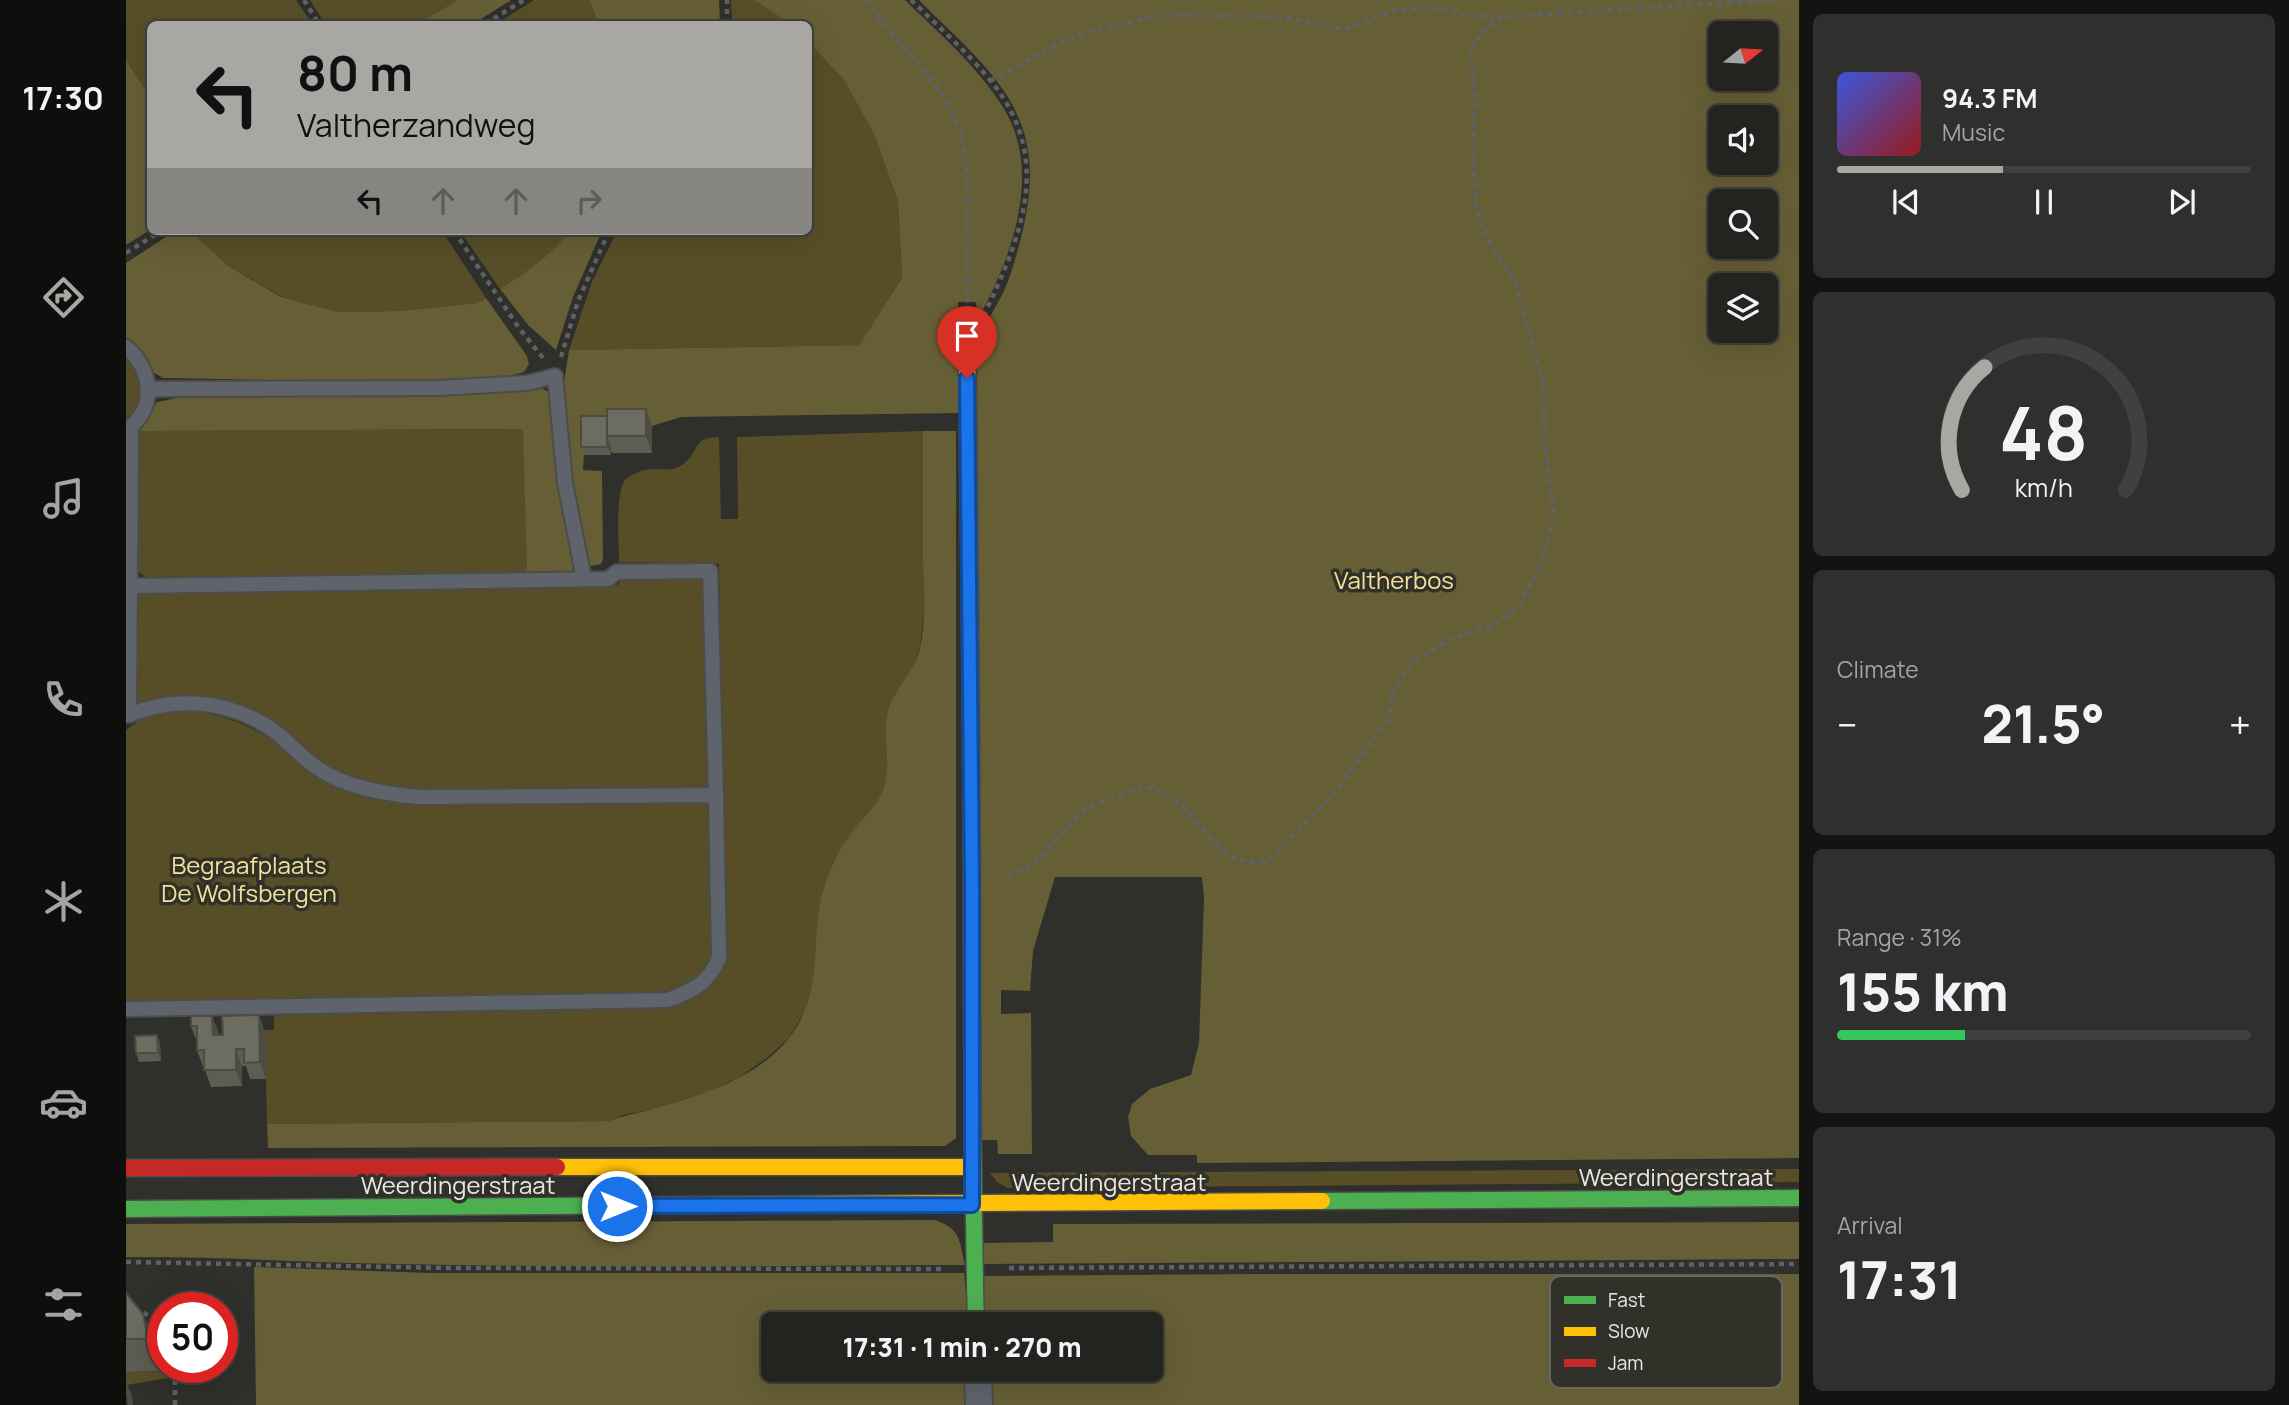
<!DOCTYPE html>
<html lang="en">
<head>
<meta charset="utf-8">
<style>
  body { margin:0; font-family:Manrope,sans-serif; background:#2f2f2d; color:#f1f3f6; height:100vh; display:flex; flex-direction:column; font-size:26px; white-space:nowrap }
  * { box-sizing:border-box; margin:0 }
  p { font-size:23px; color:#a3a4a5 }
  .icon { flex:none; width:38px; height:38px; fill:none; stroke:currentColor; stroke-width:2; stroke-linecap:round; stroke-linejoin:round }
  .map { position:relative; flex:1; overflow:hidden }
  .sheet { display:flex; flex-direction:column; gap:14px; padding:14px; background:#131312; width:490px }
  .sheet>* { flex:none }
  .guide { position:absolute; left:21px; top:21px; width:665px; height:214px; border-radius:10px; box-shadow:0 7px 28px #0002,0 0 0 2px #40403e; background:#a8a7a3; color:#111; overflow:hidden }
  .needle { width:46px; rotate:72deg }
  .buttons { position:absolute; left:1582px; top:21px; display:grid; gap:14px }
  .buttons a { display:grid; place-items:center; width:70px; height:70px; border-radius:10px; background:#232320; box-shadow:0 7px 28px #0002,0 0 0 2px #40403e; font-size:35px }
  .speed { position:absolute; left:21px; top:1292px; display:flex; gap:14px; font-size:35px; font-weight:700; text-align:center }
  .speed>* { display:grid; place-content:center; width:91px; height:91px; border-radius:50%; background:#232320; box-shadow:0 7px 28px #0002,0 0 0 2px #40403e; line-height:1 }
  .speed .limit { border:10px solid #d22; background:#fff; color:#111 }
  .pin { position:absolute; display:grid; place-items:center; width:60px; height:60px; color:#fff; margin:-72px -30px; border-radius:50% 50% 50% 0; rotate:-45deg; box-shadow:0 0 7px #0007 }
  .pin .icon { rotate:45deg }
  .me { position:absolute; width:77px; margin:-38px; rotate:90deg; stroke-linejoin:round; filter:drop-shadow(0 0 5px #0008) }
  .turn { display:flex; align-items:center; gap:24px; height:147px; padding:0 35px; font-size:32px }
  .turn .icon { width:91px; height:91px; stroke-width:2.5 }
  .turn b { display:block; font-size:49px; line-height:60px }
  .lanes { display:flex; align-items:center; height:66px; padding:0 35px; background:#0003; justify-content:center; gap:35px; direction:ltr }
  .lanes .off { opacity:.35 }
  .big { font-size:52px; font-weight:800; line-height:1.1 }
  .sheet .tile { flex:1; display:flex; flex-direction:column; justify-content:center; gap:10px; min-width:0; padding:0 24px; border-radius:10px; background:#2f2f2d }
  .sheet .dial { align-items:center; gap:0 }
  .dial svg { height:182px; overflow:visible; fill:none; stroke:#40403e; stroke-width:7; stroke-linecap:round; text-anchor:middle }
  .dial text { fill:#f1f3f6; stroke:none }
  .song { display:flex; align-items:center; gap:21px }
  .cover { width:84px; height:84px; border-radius:10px; background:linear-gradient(135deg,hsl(230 70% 55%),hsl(0 70% 35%)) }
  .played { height:7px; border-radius:4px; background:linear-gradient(90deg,#a8a7a3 40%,#40403e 40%) }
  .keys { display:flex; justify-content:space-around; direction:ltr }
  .heat { display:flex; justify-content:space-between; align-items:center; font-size:38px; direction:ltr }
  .charge { height:10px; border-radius:5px; background:linear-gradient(90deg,#34c759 31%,#40403e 0) }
  .trip { position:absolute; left:635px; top:1312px; width:402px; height:70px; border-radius:10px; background:#232320; box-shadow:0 7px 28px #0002,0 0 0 2px #40403e; font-weight:800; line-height:70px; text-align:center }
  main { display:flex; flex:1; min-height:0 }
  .dock { display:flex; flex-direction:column; width:126px; justify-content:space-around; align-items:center; background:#0e0e0d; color:#a3a4a5 }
  .dock .icon { width:49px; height:49px }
  .dock .selected { color:#a8a7a3 }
  .dock b { font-size:32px; color:#f1f3f6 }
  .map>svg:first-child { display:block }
  .green { fill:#574e28 }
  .forest { fill:#665e35; fill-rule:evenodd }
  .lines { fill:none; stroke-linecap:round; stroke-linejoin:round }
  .lane-casing { stroke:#4c4c49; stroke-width:18 }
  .street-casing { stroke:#4c4c49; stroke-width:30 }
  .fast-casing { stroke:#4c4c49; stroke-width:19 }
  .slow-casing { stroke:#4c4c49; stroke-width:19 }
  .jam-casing { stroke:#4c4c49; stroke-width:19 }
  .path { stroke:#5f6166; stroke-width:4.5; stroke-dasharray:5 5; stroke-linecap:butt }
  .lane { stroke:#5f636c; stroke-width:14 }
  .street { stroke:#5f636c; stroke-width:26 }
  .fast { stroke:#4caf50; stroke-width:16 }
  .slow { stroke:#ffc107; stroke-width:16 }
  .jam { stroke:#c62828; stroke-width:16 }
  .wall { fill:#5e5d53 }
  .shaded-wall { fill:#4c4c43 }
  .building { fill:#6d6c60; stroke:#4c4c43; stroke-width:2 }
  .route-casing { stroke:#114b97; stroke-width:18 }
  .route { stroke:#1a73e8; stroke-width:12 }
  .labels { text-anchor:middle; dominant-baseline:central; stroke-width:7; stroke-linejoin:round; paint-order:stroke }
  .park-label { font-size:24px; fill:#f3e297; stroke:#313029 }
  .street-label { font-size:24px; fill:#e9e8e4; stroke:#313029 }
  .key { fill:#313029; stroke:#686761; stroke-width:2 }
  .key-label { font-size:19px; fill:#e9e8e4 }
</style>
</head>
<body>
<main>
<nav class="dock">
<b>17:30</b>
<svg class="icon selected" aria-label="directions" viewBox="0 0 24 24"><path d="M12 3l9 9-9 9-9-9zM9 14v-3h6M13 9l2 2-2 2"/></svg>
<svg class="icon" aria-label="music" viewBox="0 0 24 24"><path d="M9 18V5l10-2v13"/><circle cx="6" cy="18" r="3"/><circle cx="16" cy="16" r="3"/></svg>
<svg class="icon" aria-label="phone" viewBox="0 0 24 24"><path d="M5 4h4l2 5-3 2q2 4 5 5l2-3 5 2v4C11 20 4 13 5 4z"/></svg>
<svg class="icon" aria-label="climate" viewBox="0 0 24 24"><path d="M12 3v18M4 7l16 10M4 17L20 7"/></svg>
<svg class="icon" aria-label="car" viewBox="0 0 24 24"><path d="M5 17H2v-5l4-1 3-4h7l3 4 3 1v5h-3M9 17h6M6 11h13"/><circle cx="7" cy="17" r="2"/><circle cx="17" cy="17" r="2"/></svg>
<svg class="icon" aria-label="filters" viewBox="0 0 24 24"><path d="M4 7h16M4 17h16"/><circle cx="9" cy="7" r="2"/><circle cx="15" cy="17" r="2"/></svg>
</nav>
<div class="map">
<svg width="1673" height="1405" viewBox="0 0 1673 1405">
  <rect width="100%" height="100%" fill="#2f2f2b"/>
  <path class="green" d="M 0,0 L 170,0 L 186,24 L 24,24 L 24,97 L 0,60 Z
    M 184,0 L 332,0 L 291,24 L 199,24 Z
    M 408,0 L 463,0 L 473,24 L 370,24 Z
    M 605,0 L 628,0 L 664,24 L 606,24 Z
    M 683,43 L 718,80 L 749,136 L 772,202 L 776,278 L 733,345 L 443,350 L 466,282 L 491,231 L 682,231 Z
    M 65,231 L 316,231 L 360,298 L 352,303 L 273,311 L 213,312 L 156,297 L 101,265 Z
    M 334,231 L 444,231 C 425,257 400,272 374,289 Z
    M 0,357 C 18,375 20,402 0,419 Z
    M 398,429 L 401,574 L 20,577 L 10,570 L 10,439 L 12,431 Z
    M 797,431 L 798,611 L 794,647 L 787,669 L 769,694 L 760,729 L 763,757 L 759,785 L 754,798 L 726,832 L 707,863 L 697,891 L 689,980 L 679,1011 L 662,1039 L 642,1057 L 615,1076 L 582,1092 L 526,1109 L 497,1115 L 483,1121 L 141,1124 L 139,1030 L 148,1030 L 148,1015 L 532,1009 C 558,1005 589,992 598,964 C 600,955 600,946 600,937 L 593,564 L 493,562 C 493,543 489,494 499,480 C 503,476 513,471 519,470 C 532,467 544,473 556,465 C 574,453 565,437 593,437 L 595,519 L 612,519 L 611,437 Z
    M 499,577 L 576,577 L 580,581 L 584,787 L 582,788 L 292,790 L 265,789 L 223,778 L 205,770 L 146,723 L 73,697 L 37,696 L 10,706 L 10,598 L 12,593 L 20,589 L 491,585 Z
    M 48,709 C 84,711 115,720 146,740 C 160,748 171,761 184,770 C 206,787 234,796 260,800 L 585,799 L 587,953 C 579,977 563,985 541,993 L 5,1003 L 0,1000 L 0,730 L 18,717 Z
    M 1673,1169 L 1673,1182 L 882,1188 L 871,1182 L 864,1173 Z
    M 0,1309 C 30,1327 37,1331 37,1367 L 42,1367 L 42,1378 L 0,1385 L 0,1372 L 34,1371 L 29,1347 Z"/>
  <path class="forest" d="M 332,0 L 385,0 L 347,24 L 291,24 Z
    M 463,0 L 593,0 L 594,24 L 473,24 Z
    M 628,0 L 779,0 C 813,33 851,66 877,107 C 918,173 885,259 851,321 L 850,302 L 832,302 L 833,413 L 555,417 L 526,426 L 487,426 L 487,453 L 485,452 L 484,424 L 458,455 L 457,470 L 476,471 L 477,559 L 475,564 L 464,566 L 449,511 L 439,427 L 437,389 L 443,350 L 733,345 L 776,278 L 772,202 L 749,136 L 718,80 L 683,43 L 682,24 L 664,24 Z
    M 793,0 L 1673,0 L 1673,1158 L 1071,1163 L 1071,1155 L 1022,1155 L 1005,1136 L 1002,1117 L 1006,1104 L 1024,1089 L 1065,1075 L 1073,1043 L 1078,898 L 1076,877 L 929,877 L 907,951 L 904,991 L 875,990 L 875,1014 L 905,1013 L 906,1154 L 872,1154 L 871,1140 L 854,1140 L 851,340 C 859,324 869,309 877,293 C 885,276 890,256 895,238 C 906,192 910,151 888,108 C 868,68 824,32 793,0 ZM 1594,33 L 1640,33 L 1640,79 L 1594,79 ZM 1594,117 L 1640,117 L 1640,163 L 1594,163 ZM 1594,201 L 1640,201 L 1640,247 L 1594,247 ZM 1594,285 L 1640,285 L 1640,331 L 1594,331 Z
    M 0,60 L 24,97 L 24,230 L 0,245 Z
    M 49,231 L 65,231 L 101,265 L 155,297 L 213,312 L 273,311 L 352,303 L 360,298 L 401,356 L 403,364 L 398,372 C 359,385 295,382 253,382 C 181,381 109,379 37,378 L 27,372 L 14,350 L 0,339 L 0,263 Z
    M 444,231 L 476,231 L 447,297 L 430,350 L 402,325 L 374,289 C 400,272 425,256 444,231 Z
    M 406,389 L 417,389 L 425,393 L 433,484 L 448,562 L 447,570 L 437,574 L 401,574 L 397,429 L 12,431 L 31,402 L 70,394 L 347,395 Z
    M 797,431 L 830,431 L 830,1138 L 819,1146 L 142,1148 L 141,1124 L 483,1121 C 498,1115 513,1113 529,1108 C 574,1096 633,1077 663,1038 C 700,989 683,943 697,891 C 703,869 714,847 728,829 C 738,816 753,804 758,787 C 766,760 755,731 763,708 C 770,686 789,672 794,648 C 800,620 798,591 797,563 C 797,519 797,475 797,431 Z
    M 808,1220 C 835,1228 833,1240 839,1265 C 650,1266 460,1268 271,1264 C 180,1263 91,1256 0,1257 L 0,1224 Z
    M 1673,1222 L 1673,1259 L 857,1264 L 856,1243 L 927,1242 L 927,1224 Z
    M 128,1267 L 305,1273 L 838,1273 L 843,1325 L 648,1325 L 648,1370 L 845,1370 L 846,1405 L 130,1405 Z
    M 1132,1274 L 1673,1274 L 1673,1405 L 859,1405 L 858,1370 L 1026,1370 L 1026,1325 L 856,1325 L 854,1276 Z"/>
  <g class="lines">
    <g class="lane-casing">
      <path id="lane" d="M 0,347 C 27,369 31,410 0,430
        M 23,389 L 313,388 L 401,383 L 429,376 L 439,483 L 458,579
        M 4,586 L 482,579 L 491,572 L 584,571 L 590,795
        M 0,715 L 3,715 L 5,427
        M 0,1009 L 542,1000 C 566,991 583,983 593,958 L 590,795 L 291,797 C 256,793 220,788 190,767 C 172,755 159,737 141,726 C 99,700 48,696 3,715"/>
    </g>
    <g class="street-casing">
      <path id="street" d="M 852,1370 L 853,1405"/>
    </g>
    <g class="fast-casing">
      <path id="fast" d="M 844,618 C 847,854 844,1089 850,1325
        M 1196,1201 L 1673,1198
        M 0,1209 L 694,1204"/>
    </g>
    <g class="slow-casing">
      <path id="slow" d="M 841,352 L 844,618
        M 431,1167 L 846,1167
        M 694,1204 L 1196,1201"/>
    </g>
    <g class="jam-casing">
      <path id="jam" d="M 0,1168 L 431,1167"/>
    </g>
    <path class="path" d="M 178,0 L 193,24
      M 739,0 L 815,92 L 835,132 L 841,171 L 841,319
      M 785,0 C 812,26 840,51 864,80 C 931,160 893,242 854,323
      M 359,24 L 398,0
      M 601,24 L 601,0
      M 864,81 L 930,45 L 960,33 L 1023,17 L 1048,15 L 1158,17 L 1217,29 L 1267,11 L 1287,9 L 1324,9 L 1336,15 L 1375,17
      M 328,231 L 393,328 L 417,358
      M 0,253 L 35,231
      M 435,357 L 452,301 L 483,231
      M 881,876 C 918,867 933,827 962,808 C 969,803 979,802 987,799 C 999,794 1010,788 1023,788 C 1029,787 1036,793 1042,796 C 1080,818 1091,873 1143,860 L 1208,793 L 1263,718 L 1267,691 L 1285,663 L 1326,638 L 1367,626 L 1393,606 L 1417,560 L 1428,514 L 1419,443 L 1417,383 L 1389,282 L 1359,233 L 1350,209 L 1347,153 L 1349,91 L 1344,49 L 1356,33 L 1376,17 L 1645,0
      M 0,1262 L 324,1268 L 815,1269
      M 883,1268 L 1673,1264
      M 0,1303 L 27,1318 L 37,1332
      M 49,1405 L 49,1367"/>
    <use href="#lane" class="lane"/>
    <use href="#street" class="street"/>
    <use href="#fast" class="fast"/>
    <use href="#slow" class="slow"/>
    <use href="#jam" class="jam"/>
  </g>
  <path class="wall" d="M 455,416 L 526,426 L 526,453 L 487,453 L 485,446 L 485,455 L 458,455 L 455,447 Z
    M 65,1016 L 93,1033 L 93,1035 L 139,1032 L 140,1079 L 124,1079 L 120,1066 L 116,1066 L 116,1086 L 85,1087 L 78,1067 L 77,1067 L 71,1050 L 71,1042 L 65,1026 Z
    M 31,1035 L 34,1043 L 35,1061 L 13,1062 L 10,1053 Z
    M 0,1293 L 29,1346 L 34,1371 L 0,1372 Z"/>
  <path class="shaded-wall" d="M 520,409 L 526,426 L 526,453 L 520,436 Z
    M 481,438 L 485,446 L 485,455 L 481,447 Z
    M 133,1015 L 139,1032 L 140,1079 L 134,1062 Z
    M 86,1016 L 93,1033 L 93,1051 L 87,1035 Z
    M 31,1035 L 34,1043 L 35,1061 L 32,1053 Z
    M 110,1049 L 116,1066 L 116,1086 L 110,1070 Z
    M 17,1314 L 29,1346 L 34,1371 L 22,1339 Z
    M 0,1381 L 6,1396 L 7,1405 L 2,1405 L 0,1395 Z"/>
  <path class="building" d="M 481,409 L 520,409 L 520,436 L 481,436 Z
    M 455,416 L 481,416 L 481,447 L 455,447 Z
    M 133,1015 L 134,1062 L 118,1063 L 118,1049 L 110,1049 L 110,1070 L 78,1070 L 78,1050 L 71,1050 L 71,1026 L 65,1026 L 65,1016 L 86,1016 L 87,1035 L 97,1035 L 96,1016 Z
    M 31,1035 L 32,1053 L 10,1053 L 9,1036 Z
    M 0,1293 L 17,1314 L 22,1339 L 0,1339 Z"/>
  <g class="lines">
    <g class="route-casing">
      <path id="route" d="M 491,1206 L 846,1205 L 846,885 L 841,378"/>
    </g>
    <use href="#route" class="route"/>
  </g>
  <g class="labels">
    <g class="park-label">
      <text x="1268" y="579">Valtherbos</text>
      <text x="123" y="864">Begraafplaats<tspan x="123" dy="28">De Wolfsbergen</tspan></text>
    </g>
    <g class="street-label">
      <text x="1550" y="1176">Weerdingerstraat</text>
      <text x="983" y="1181">Weerdingerstraat</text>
      <text x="332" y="1184">Weerdingerstraat</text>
    </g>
  </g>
  <rect x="1424" y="1276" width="232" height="112" rx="10" class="key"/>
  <rect x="1438" y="1296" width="32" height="8" fill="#4caf50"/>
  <rect x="1438" y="1327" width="32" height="9" fill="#ffc107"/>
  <rect x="1438" y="1359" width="32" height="8" fill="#c62828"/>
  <g class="key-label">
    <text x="1482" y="1307">Fast</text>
    <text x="1482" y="1338">Slow</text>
    <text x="1482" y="1370">Jam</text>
  </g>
</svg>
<div class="buttons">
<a><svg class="needle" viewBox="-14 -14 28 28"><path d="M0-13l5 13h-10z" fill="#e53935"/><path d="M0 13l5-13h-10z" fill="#a3a4a5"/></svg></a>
<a><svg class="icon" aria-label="sound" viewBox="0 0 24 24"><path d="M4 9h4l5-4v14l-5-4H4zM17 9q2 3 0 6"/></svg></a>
<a><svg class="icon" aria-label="search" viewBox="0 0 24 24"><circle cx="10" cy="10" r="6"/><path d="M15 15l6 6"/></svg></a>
<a><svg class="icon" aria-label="layers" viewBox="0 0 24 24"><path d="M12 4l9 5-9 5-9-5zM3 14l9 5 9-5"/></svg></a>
</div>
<div class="speed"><div class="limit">50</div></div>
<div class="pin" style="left:841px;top:378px;background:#d93025"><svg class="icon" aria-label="arrive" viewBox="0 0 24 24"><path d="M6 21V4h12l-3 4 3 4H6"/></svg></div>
<svg class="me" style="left:491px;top:1206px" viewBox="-20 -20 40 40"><circle r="17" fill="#1a73e8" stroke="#fff" stroke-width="3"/><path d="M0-11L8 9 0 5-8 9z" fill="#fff"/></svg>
<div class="trip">17:31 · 1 min · 270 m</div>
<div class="guide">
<div class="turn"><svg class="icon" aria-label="left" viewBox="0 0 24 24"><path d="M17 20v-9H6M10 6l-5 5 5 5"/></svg><div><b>80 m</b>Valtherzandweg</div></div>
<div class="lanes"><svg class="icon" aria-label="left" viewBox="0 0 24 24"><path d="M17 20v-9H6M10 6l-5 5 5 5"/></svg><svg class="icon off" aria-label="ahead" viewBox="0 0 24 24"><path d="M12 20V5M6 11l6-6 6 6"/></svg><svg class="icon off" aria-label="ahead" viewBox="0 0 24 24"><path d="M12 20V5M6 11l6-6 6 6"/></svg><svg class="icon off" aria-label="right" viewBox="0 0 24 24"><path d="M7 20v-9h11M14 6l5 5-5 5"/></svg></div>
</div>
</div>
<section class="sheet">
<div class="tile">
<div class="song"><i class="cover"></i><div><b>94.3 FM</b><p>Music</p></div></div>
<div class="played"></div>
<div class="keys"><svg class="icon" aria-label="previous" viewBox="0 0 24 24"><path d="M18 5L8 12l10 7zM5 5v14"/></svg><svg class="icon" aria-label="pause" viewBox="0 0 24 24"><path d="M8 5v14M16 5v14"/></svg><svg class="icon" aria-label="next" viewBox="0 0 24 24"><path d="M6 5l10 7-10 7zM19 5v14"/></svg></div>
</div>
<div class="tile dial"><svg viewBox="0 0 100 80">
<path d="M14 69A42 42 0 1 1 86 69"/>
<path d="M14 69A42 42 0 0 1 24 15" stroke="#a8a7a3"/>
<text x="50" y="56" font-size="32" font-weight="700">48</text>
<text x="50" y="72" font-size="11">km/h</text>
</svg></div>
<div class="tile"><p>Climate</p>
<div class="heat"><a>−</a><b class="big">21.5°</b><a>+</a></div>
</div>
<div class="tile"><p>Range · 31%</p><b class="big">155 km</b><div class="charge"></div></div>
<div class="tile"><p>Arrival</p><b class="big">17:31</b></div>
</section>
</main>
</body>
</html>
